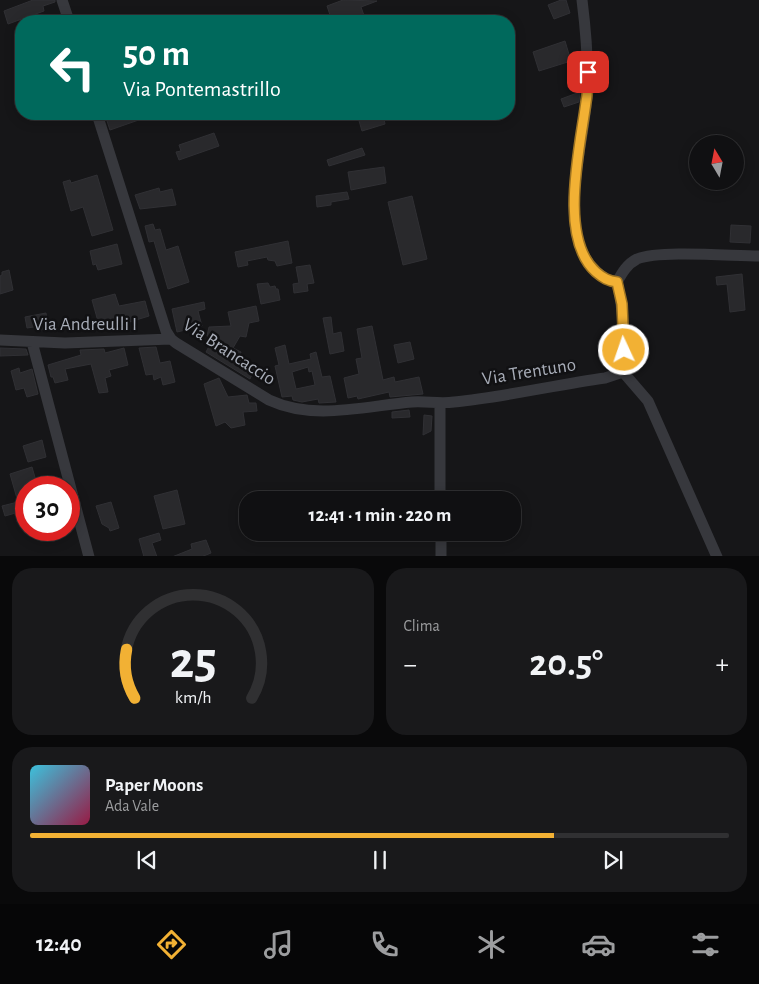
<!DOCTYPE html>
<html lang="it">
<head>
<meta charset="utf-8">
<style>
  body { margin:0; font-family:"Alegreya Sans",sans-serif; background:#19191b; color:#f1f3f6; height:100vh; display:flex; flex-direction:column; font-size:19px; white-space:nowrap }
  * { box-sizing:border-box; margin:0 }
  p { font-size:16px; color:#9c9d9f }
  .icon { flex:none; width:28px; height:28px; fill:none; stroke:currentColor; stroke-width:2; stroke-linecap:round; stroke-linejoin:round }
  .map { position:relative; height:556px; overflow:hidden }
  .drawer { display:flex; flex-direction:column; gap:12px; padding:12px; background:#09090a; flex:1 }
  .drawer>* { flex:none }
  .banner { position:absolute; left:15px; top:15px; width:500px; height:105px; border-radius:20px; box-shadow:0 2px 12px #0003,0 0 0 1px #303032; background:#00695c; color:#fff; overflow:hidden }
  .needle { width:32px; rotate:350deg }
  .controls { position:absolute; left:689px; top:135px; display:grid; gap:10px }
  .controls a { display:grid; place-items:center; width:55px; height:55px; border-radius:50%; background:#101012; box-shadow:0 2px 12px #0003,0 0 0 1px #303032; font-size:25px }
  .speed { position:absolute; left:15px; top:476px; display:flex; gap:10px; font-size:25px; font-weight:700; text-align:center }
  .speed>* { display:grid; place-content:center; width:65px; height:65px; border-radius:50%; background:#101012; box-shadow:0 2px 12px #0003,0 0 0 1px #303032; line-height:1 }
  .speed .limit { border:8px solid #d22; background:#fff; color:#111 }
  .pin { position:absolute; display:grid; place-items:center; width:42px; height:42px; color:#fff; margin:-21px; border-radius:10px; box-shadow:0 2px 8px #0006 }
  .me { position:absolute; width:55px; margin:-28px; rotate:357deg; stroke-linejoin:round; filter:drop-shadow(0 0 4px #0008) }
  .turn { display:flex; align-items:center; gap:18px; height:105px; padding:0 25px; font-size:22px }
  .turn .icon { width:65px; height:65px; stroke-width:2.5 }
  .turn b { display:block; font-size:35px; line-height:42px }
  .big { font-size:38px; font-weight:700; line-height:1.1 }
  .drawer .tile { flex:1; display:flex; flex-direction:column; justify-content:center; gap:8px; min-width:0; padding:0 18px; border-radius:20px; background:#19191b }
  .drawer .dial { align-items:center; gap:0 }
  .dial svg { height:130px; overflow:visible; fill:none; stroke:#303032; stroke-width:7; stroke-linecap:round; text-anchor:middle }
  .dial text { fill:#f1f3f6; stroke:none }
  .song { display:flex; align-items:center; gap:15px }
  .cover { width:60px; height:60px; border-radius:8px; background:linear-gradient(135deg,hsl(190 70% 55%),hsl(340 70% 35%)) }
  .played { height:5px; border-radius:2px; background:linear-gradient(90deg,#f2b134 75%,#303032 75%) }
  .keys { display:flex; justify-content:space-around; direction:ltr }
  .heat { display:flex; justify-content:space-between; align-items:center; font-size:28px; direction:ltr }
  .drawer .tiles { flex:1; display:grid; gap:12px; grid-template-columns:1fr 1fr }
  .tile:last-child { grid-column:span 2 }
  .trip { position:absolute; left:239px; top:491px; width:282px; height:50px; border-radius:20px; background:#101012; box-shadow:0 2px 12px #0003,0 0 0 1px #303032; font-weight:700; line-height:50px; text-align:center }
  .menu { display:flex; height:80px; justify-content:space-around; align-items:center; background:#060607; color:#9c9d9f }
  .menu .icon { width:35px; height:35px }
  .menu .selected { color:#f2b134 }
  .menu b { font-size:22px; color:#f1f3f6 }
  .map>svg:first-child { display:block }
  .building { fill:#29292c; stroke:#303034; fill-rule:evenodd }
  .lines { fill:none; stroke-linecap:round; stroke-linejoin:round }
  .minor { stroke:#37383d; stroke-width:11 }
  .route-casing { stroke:#9d7322; stroke-width:12 }
  .route { stroke:#f2b134; stroke-width:9 }
  .labels { text-anchor:middle; dominant-baseline:central; stroke-width:5; stroke-linejoin:round; paint-order:stroke }
  .street-label { font-size:19px; fill:#a8adb8; stroke:#111113 }
</style>
</head>
<body>
<div class="map">
<svg width="759" height="557" viewBox="0 0 759 557">
  <rect width="100%" height="100%" fill="#161618"/>
  <path class="building" d="M 33,0 L 55,0 L 55,2 L 43,6 L 44,11 L 8,24 L 4,11 Z
    M 343,0 L 377,1 L 361,7 L 366,21 L 315,21 L 330,15 L 327,6 Z
    M 561,0 L 566,0 L 570,13 L 554,19 L 548,5 Z
    M 565,41 L 571,61 L 539,71 L 533,52 Z
    M 580,92 L 579,102 L 564,107 L 561,99 Z
    M 128,114 L 153,114 L 153,115 L 110,130 L 107,121 Z
    M 357,114 L 383,114 L 385,124 L 362,131 Z
    M 214,133 L 219,146 L 179,160 L 176,152 L 181,151 L 179,145 Z
    M 362,148 L 365,155 L 329,166 L 327,160 Z
    M 384,167 L 386,183 L 351,190 L 348,172 Z
    M 97,175 L 113,230 L 92,236 L 83,207 L 71,211 L 63,182 L 70,180 L 71,183 Z
    M 159,188 L 160,192 L 172,189 L 176,205 L 140,209 L 135,195 Z
    M 347,192 L 349,199 L 331,202 L 331,205 L 317,207 L 316,196 Z
    M 412,196 L 427,259 L 403,265 L 388,202 Z
    M 153,224 L 155,230 L 160,229 L 166,250 L 178,246 L 189,282 L 168,289 L 154,241 L 149,242 L 145,226 Z
    M 731,225 L 751,226 L 750,243 L 730,242 Z
    M 288,241 L 292,263 L 277,266 L 275,261 L 268,260 L 267,257 L 247,261 L 248,265 L 238,267 L 235,252 Z
    M 117,244 L 122,264 L 98,270 L 96,264 L 93,265 L 90,251 Z
    M 310,265 L 314,283 L 307,284 L 308,291 L 294,293 L 293,284 L 299,283 L 296,267 Z
    M 9,270 L 13,290 L 0,294 L 0,276 L 2,275 L 2,272 Z
    M 742,274 L 745,310 L 730,312 L 727,284 L 717,285 L 716,277 Z
    M 268,283 L 270,287 L 275,286 L 276,289 L 278,289 L 280,300 L 261,304 L 257,284 Z
    M 115,294 L 119,306 L 145,301 L 149,316 L 123,324 L 121,319 L 99,325 L 92,300 Z
    M 204,302 L 205,309 L 198,311 L 202,326 L 177,332 L 172,309 Z
    M 256,306 L 259,321 L 249,323 L 246,337 L 240,336 L 233,348 L 241,352 L 240,355 L 249,360 L 248,365 L 254,369 L 250,379 L 206,352 L 213,339 L 207,336 L 209,327 L 231,326 L 228,312 Z
    M 46,313 L 48,328 L 41,330 L 40,326 L 27,328 L 25,317 Z
    M 331,317 L 333,334 L 341,332 L 344,351 L 330,354 L 323,318 Z
    M 372,326 L 383,380 L 394,377 L 395,382 L 419,377 L 423,394 L 390,397 L 389,392 L 358,399 L 357,396 L 348,398 L 344,378 L 359,374 L 356,359 L 362,358 L 357,329 Z
    M 410,342 L 414,359 L 398,363 L 394,345 Z
    M 285,345 L 289,364 L 311,359 L 310,354 L 316,352 L 322,377 L 330,376 L 336,402 L 319,403 L 318,399 L 302,402 L 293,400 L 292,396 L 282,397 L 275,366 L 279,365 L 275,348 ZM 308,367 L 309,372 L 312,371 L 315,385 L 296,389 L 292,372 Z
    M 156,347 L 160,363 L 170,361 L 175,382 L 163,385 L 161,377 L 154,380 L 153,374 L 146,375 L 139,348 Z
    M 0,348 L 26,349 L 28,355 L 0,356 Z
    M 124,348 L 128,365 L 109,370 L 111,376 L 105,378 L 108,392 L 99,393 L 91,364 L 65,369 L 68,380 L 55,383 L 53,377 L 51,377 L 48,365 L 81,355 L 80,350 L 104,349 L 105,353 Z
    M 19,368 L 20,373 L 32,369 L 38,394 L 27,397 L 24,388 L 16,390 L 11,371 Z
    M 219,378 L 228,397 L 247,395 L 249,403 L 256,403 L 257,411 L 243,412 L 245,425 L 231,428 L 225,422 L 216,426 L 204,384 Z
    M 409,410 L 410,417 L 392,418 L 392,412 Z
    M 424,415 L 432,416 L 431,431 L 423,435 Z
    M 42,440 L 46,457 L 28,462 L 23,446 Z
    M 32,467 L 38,488 L 23,488 L 26,499 L 26,510 L 5,516 L 2,506 L 18,502 L 10,474 Z
    M 177,490 L 185,524 L 163,529 L 154,496 Z
    M 111,502 L 119,528 L 110,531 L 109,528 L 102,524 L 96,506 Z
    M 159,533 L 161,540 L 152,543 L 157,557 L 144,557 L 139,539 Z
    M 206,540 L 211,553 L 201,557 L 172,557 L 192,549 L 191,544 Z"/>
  <g class="lines">
    <path class="minor" d="M 62,0 L 69,21
      M 582,0 C 586,32 589,63 587,96 C 584,145 554,235 597,272 C 603,278 608,281 617,282
      M 97,114 L 166,331 L 171,339 L 176,343 L 269,400 C 314,421 365,406 412,402 C 426,401 440,404 454,402 C 504,397 555,385 605,378 L 623,372
      M 0,340 L 65,343 L 171,339
      M 32,342 L 89,557
      M 623,372 C 625,342 624,312 617,282 C 622,273 627,264 637,259 C 660,250 731,256 759,256
      M 623,372 L 648,401 L 717,557
      M 440,403 L 440,500
      M 441,532 L 441,557"/>
  </g>
  <g class="lines">
    <g class="route-casing">
      <path id="route" d="M 588,72 C 588,82 588,92 586,102 C 580,148 558,238 596,272 C 603,278 608,281 617,282 L 622,304 L 624,350"/>
    </g>
    <use href="#route" class="route"/>
  </g>
  <g class="labels">
    <g class="street-label">
      <text x="85" y="324">Via Andreulli I</text>
      <text transform="translate(229 352) rotate(33)">Via Brancaccio</text>
      <text transform="translate(529 372) rotate(-9)">Via Trentuno</text>
    </g>
  </g>
</svg>
<div class="controls">
<a><svg class="needle" viewBox="-14 -14 28 28"><path d="M0-13l5 13h-10z" fill="#e53935"/><path d="M0 13l5-13h-10z" fill="#9c9d9f"/></svg></a>
</div>
<div class="speed"><div class="limit">30</div></div>
<div class="pin" style="left:588px;top:72px;background:#d93025"><svg class="icon" aria-label="arrive" viewBox="0 0 24 24"><path d="M6 21V4h12l-3 4 3 4H6"/></svg></div>
<svg class="me" style="left:624px;top:350px" viewBox="-20 -20 40 40"><circle r="17" fill="#f2b134" stroke="#fff" stroke-width="3"/><path d="M0-11L8 9 0 5-8 9z" fill="#fff"/></svg>
<div class="trip">12:41 · 1 min · 220 m</div>
<div class="banner">
<div class="turn"><svg class="icon" aria-label="left" viewBox="0 0 24 24"><path d="M17 20v-9H6M10 6l-5 5 5 5"/></svg><div><b>50 m</b>Via Pontemastrillo</div></div>
</div>
</div>
<section class="drawer">
<div class="tiles">
<div class="tile dial"><svg viewBox="0 0 100 80">
<path d="M14 69A42 42 0 1 1 86 69"/>
<path d="M14 69A42 42 0 0 1 9 39" stroke="#f2b134"/>
<text x="50" y="56" font-size="32" font-weight="700">25</text>
<text x="50" y="72" font-size="11">km/h</text>
</svg></div>
<div class="tile"><p>Clima</p>
<div class="heat"><a>−</a><b class="big">20.5°</b><a>+</a></div>
</div>
<div class="tile">
<div class="song"><i class="cover"></i><div><b>Paper Moons</b><p>Ada Vale</p></div></div>
<div class="played"></div>
<div class="keys"><svg class="icon" aria-label="previous" viewBox="0 0 24 24"><path d="M18 5L8 12l10 7zM5 5v14"/></svg><svg class="icon" aria-label="pause" viewBox="0 0 24 24"><path d="M8 5v14M16 5v14"/></svg><svg class="icon" aria-label="next" viewBox="0 0 24 24"><path d="M6 5l10 7-10 7zM19 5v14"/></svg></div>
</div>
</div>
</section>
<nav class="menu">
<b>12:40</b>
<svg class="icon selected" aria-label="directions" viewBox="0 0 24 24"><path d="M12 3l9 9-9 9-9-9zM9 14v-3h6M13 9l2 2-2 2"/></svg>
<svg class="icon" aria-label="music" viewBox="0 0 24 24"><path d="M9 18V5l10-2v13"/><circle cx="6" cy="18" r="3"/><circle cx="16" cy="16" r="3"/></svg>
<svg class="icon" aria-label="phone" viewBox="0 0 24 24"><path d="M5 4h4l2 5-3 2q2 4 5 5l2-3 5 2v4C11 20 4 13 5 4z"/></svg>
<svg class="icon" aria-label="climate" viewBox="0 0 24 24"><path d="M12 3v18M4 7l16 10M4 17L20 7"/></svg>
<svg class="icon" aria-label="car" viewBox="0 0 24 24"><path d="M5 17H2v-5l4-1 3-4h7l3 4 3 1v5h-3M9 17h6M6 11h13"/><circle cx="7" cy="17" r="2"/><circle cx="17" cy="17" r="2"/></svg>
<svg class="icon" aria-label="filters" viewBox="0 0 24 24"><path d="M4 7h16M4 17h16"/><circle cx="9" cy="7" r="2"/><circle cx="15" cy="17" r="2"/></svg>
</nav>
</body>
</html>
